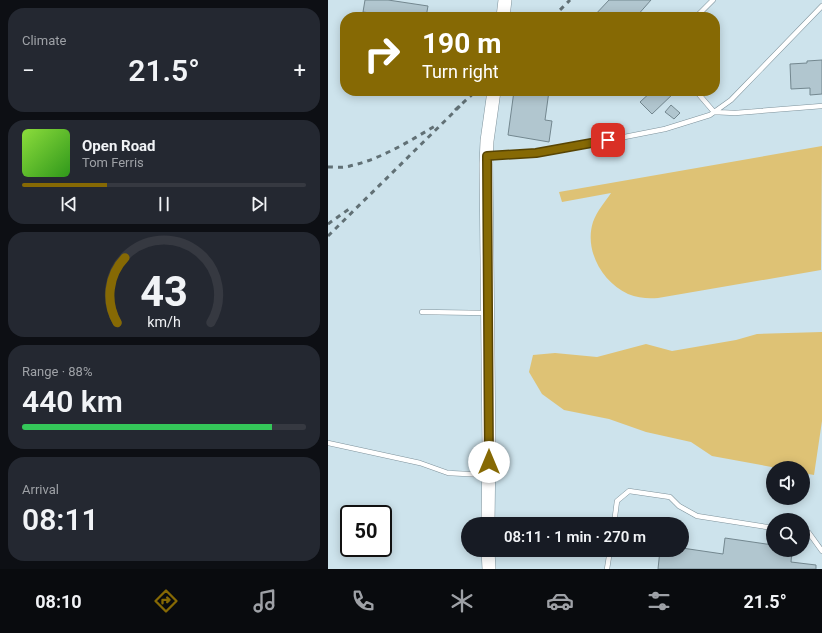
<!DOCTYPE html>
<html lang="en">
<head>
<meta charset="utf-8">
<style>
  body { margin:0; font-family:Roboto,sans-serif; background:#242831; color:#f1f3f6; height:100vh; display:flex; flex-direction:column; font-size:15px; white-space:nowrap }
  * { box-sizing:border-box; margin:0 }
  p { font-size:13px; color:#9ea1a6 }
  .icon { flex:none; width:22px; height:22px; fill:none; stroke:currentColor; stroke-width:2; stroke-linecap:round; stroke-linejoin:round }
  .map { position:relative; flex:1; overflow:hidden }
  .panel { display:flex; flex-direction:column; gap:8px; padding:8px; background:#0d0f14; width:328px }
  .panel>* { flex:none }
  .banner { position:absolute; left:12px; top:12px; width:380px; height:84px; border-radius:16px; box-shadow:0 2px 10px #0003; background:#866904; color:#fff; overflow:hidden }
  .fabs { position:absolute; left:438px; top:461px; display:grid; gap:8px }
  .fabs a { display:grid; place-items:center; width:44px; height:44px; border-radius:50%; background:#171b24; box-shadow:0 2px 10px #0003; font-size:20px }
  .speed { position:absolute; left:12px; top:505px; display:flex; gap:8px; font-size:20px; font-weight:700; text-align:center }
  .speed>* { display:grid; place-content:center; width:52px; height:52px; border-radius:50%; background:#171b24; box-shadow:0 2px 10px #0003; line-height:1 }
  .speed .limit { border:2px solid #111; border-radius:6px; background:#fff; color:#111 }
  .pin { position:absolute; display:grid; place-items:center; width:34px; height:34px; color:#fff; margin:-17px; border-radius:8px; box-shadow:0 2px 6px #0006 }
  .me { position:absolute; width:44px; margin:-22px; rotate:0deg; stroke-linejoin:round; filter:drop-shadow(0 0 3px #0008) }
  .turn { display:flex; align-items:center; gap:14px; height:84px; padding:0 16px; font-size:18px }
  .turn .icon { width:52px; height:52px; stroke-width:2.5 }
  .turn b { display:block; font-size:28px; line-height:34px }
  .big { font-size:30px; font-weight:600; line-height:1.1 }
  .panel .widget { flex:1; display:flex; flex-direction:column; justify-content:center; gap:6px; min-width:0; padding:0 14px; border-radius:16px; background:#242831 }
  .panel .dial { align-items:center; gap:0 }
  .dial svg { height:104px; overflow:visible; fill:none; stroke:#363941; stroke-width:7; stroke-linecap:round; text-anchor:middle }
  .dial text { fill:#f1f3f6; stroke:none }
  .song { display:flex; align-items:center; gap:12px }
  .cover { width:48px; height:48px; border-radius:6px; background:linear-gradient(135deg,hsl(90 70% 55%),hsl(110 70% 35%)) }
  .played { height:4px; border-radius:2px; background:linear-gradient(90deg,#866904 30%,#363941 30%) }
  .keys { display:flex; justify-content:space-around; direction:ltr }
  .heat { display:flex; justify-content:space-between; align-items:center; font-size:22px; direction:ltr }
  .charge { height:6px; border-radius:3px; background:linear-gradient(90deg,#34c759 88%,#363941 0) }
  .trip { position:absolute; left:133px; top:517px; width:228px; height:40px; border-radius:20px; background:#171b24; box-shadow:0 2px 10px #0003; font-weight:600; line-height:40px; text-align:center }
  .dock { display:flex; height:64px; justify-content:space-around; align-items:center; background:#090b0e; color:#9ea1a6 }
  .dock .icon { width:28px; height:28px }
  .dock .selected { color:#866904 }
  .dock b { font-size:18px; color:#f1f3f6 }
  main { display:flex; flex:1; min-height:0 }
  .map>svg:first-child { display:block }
  .green { fill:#dec275 }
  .building { fill:#b1c6cf; stroke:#73878f }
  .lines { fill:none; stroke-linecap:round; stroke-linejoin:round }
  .lane-casing { stroke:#7e929b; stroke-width:5.5 }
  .secondary-casing { stroke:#7e929b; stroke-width:14 }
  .lane { stroke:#fff; stroke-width:4.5 }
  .secondary { stroke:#fff; stroke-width:13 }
  .rail { stroke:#617075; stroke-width:3; stroke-dasharray:5 5; stroke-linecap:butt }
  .route-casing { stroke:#574403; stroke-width:10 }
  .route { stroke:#866904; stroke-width:7 }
</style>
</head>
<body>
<main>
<section class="panel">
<div class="widget"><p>Climate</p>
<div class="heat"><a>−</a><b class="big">21.5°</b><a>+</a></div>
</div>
<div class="widget">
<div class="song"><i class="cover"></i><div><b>Open Road</b><p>Tom Ferris</p></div></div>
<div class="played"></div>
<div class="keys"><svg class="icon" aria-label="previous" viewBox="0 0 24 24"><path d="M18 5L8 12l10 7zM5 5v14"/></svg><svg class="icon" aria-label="pause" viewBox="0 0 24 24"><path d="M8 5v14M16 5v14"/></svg><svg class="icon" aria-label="next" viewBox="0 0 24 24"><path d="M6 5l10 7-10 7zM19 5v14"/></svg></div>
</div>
<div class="widget dial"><svg viewBox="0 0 100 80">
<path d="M14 69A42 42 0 1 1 86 69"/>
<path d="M14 69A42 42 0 0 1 20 19" stroke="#866904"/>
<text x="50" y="56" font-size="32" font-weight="700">43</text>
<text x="50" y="72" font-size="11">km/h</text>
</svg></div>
<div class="widget"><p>Range · 88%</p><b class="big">440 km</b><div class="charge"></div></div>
<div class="widget"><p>Arrival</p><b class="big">08:11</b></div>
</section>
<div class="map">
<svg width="494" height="569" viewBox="0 0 494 569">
  <rect width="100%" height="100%" fill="#cde3ec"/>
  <path class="green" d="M 494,146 L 493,270 L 330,298 C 320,299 310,298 300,294 C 274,282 256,250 265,222 C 269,211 277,202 283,193 L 234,202 L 231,192 Z
    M 494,332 L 494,421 L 486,475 L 475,473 L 475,468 L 449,468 L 384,456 L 363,442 L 318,432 L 281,419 L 236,410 L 214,394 L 201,372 L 205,355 L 227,353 L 269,357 L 318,344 L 344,351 L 408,340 L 429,334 Z"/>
  <path class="building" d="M 37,0 L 60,0 L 100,6 L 98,17 L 71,17 L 35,12 Z
    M 281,0 L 323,0 L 308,17 L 265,17 Z
    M 494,60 L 494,94 L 482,95 L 482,88 L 463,89 L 462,64 L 479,63 L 479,61 Z
    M 186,91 L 221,91 L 217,120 L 224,121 L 221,142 L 180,135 Z
    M 324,91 L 347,91 L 347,92 L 324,114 L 312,102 Z
    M 343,105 L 352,113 L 346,119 L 337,112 Z
    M 397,538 L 445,545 L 445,550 L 464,550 L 463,562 L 488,565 L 488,569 L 330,569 L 332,550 L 354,550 L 354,548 L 395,554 Z"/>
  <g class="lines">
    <g class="lane-casing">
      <path id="lane" d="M 368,17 L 385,0
        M 368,91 L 386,112 L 407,113 L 494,106
        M 159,156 L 207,153 L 266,143 L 337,129 L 382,115 L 403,100 L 494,6
        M 94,312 L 158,313
        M 0,443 L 92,463 L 120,473 L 159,475
        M 286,524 L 289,501 L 301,491 L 342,497 L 351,506 L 369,516 L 445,528
        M 475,532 L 481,533 L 494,551
        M 279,569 L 282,550"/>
    </g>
    <g class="secondary-casing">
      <path id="secondary" d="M 175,17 L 177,0
        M 160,524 L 161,449 L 158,164 L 159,141 L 166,91
        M 160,550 L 161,569"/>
    </g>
    <use href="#lane" class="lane"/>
    <use href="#secondary" class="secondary"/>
    <path class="rail" d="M 225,17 L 242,0
      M 127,110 L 148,91
      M 0,167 C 7,167 15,168 22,166 C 53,159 80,142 107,126
      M 0,224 L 21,209
      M 0,236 L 132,106"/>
  </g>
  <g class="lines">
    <g class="route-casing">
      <path id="route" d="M 161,462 L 159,156 L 208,153 L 280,140"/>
    </g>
    <use href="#route" class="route"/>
  </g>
</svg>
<div class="fabs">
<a><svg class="icon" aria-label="sound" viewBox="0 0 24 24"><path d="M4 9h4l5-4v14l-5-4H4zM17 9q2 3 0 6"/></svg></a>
<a><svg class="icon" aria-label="search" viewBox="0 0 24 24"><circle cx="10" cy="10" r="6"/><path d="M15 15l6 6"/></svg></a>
</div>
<div class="speed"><div class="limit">50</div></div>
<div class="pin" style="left:280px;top:140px;background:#d93025"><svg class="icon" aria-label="arrive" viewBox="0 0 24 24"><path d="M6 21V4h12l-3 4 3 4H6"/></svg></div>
<svg class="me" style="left:161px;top:462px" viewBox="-20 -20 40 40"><circle r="19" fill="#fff"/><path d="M0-13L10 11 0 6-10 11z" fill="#866904"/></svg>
<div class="trip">08:11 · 1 min · 270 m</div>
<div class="banner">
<div class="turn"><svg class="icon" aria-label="right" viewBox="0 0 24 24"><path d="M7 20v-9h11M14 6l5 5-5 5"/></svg><div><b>190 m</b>Turn right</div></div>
</div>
</div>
</main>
<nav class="dock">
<b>08:10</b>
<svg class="icon selected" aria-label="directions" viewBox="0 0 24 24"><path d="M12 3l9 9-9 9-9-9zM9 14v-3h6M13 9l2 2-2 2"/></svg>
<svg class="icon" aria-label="music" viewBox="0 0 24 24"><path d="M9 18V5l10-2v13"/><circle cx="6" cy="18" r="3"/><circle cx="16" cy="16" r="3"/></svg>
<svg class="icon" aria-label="phone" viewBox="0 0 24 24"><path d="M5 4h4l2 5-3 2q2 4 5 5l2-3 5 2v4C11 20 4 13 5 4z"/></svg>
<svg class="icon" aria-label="climate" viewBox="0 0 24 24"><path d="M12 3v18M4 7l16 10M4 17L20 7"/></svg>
<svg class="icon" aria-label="car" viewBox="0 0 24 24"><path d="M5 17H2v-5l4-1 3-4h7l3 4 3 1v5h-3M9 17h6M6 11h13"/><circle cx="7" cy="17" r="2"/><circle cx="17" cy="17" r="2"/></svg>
<svg class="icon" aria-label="filters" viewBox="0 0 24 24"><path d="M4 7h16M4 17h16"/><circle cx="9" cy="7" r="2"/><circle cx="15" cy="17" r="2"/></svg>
<b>21.5°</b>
</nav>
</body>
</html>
